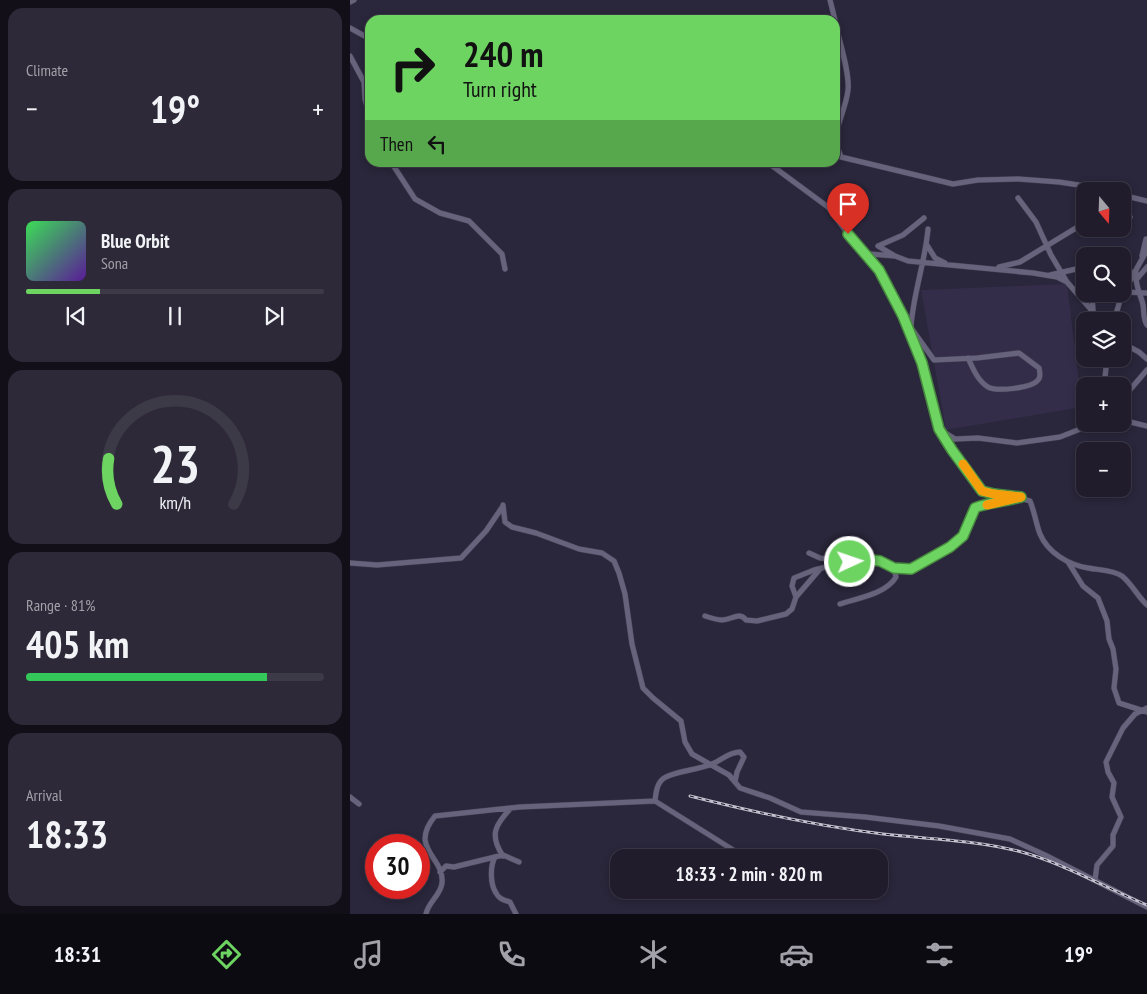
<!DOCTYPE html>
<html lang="en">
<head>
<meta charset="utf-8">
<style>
  body { margin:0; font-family:"PT Sans Narrow",sans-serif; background:#2d2938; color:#f1f3f6; height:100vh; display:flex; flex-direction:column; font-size:19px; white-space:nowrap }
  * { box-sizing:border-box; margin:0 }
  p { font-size:16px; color:#a2a1a9 }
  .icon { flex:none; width:28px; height:28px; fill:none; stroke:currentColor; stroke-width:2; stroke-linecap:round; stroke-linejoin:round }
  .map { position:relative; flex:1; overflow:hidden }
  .sheet { display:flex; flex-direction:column; gap:8px; padding:8px; background:#120f18; width:350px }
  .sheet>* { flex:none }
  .guide { position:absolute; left:15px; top:15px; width:475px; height:152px; border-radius:15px; box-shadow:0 2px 8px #0003,0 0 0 1px #3d3a48; background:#6dd361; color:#111; overflow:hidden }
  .needle { width:32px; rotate:161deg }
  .buttons { position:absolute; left:726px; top:182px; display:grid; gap:10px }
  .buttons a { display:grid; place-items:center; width:55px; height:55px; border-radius:10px; background:#201c2c; box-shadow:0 2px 8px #0003,0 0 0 1px #3d3a48; font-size:25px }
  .speed { position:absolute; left:15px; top:834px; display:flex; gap:10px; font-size:25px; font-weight:700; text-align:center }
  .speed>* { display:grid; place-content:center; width:65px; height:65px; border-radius:50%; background:#201c2c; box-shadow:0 2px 8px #0003,0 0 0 1px #3d3a48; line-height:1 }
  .speed .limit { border:8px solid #d22; background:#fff; color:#111 }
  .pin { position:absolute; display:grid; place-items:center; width:42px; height:42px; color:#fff; margin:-51px -21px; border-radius:50% 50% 50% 0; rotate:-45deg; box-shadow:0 0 5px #0007 }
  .pin .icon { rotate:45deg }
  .me { position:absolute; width:55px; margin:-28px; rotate:87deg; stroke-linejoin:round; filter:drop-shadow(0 0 4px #0008) }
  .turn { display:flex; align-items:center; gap:18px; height:105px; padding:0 15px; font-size:22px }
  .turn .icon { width:65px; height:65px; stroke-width:2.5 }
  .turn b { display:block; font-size:35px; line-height:42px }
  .then { display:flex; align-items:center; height:48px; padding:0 15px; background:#0003; gap:10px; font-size:19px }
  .big { font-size:38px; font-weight:700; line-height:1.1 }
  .sheet .widget { flex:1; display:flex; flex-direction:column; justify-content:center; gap:8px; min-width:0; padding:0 18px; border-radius:15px; background:#2d2938 }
  .sheet .dial { align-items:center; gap:0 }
  .dial svg { height:130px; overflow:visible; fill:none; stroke:#3d3a48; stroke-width:7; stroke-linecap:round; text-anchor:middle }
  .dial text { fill:#f1f3f6; stroke:none }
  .song { display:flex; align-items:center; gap:15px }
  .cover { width:60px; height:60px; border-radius:8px; background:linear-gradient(135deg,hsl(130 70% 55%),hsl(270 70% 35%)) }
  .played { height:5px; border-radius:2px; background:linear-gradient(90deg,#6dd361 25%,#3d3a48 25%) }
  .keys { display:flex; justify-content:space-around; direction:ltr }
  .heat { display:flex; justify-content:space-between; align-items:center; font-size:28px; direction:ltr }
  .charge { height:8px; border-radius:4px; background:linear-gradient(90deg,#34c759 81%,#3d3a48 0) }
  .trip { position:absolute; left:260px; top:849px; width:278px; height:50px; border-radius:15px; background:#201c2c; box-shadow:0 2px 8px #0003,0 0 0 1px #3d3a48; font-weight:700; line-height:50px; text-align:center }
  .tabs { display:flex; height:80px; justify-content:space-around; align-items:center; background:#0d0b12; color:#a2a1a9 }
  .tabs .icon { width:35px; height:35px }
  .tabs .selected { color:#6dd361 }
  .tabs b { font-size:22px; color:#f1f3f6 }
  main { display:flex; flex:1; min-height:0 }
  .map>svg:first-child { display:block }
  .built { fill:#332d49 }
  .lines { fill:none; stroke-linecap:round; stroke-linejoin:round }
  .minor-casing { stroke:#454154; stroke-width:6 }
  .minor { stroke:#67637c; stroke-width:5 }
  .rail-casing { stroke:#c2c0cf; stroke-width:3 }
  .rail { stroke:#12101a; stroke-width:1; stroke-dasharray:4; stroke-linecap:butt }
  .route-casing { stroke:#47893f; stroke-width:12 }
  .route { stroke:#6dd361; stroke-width:9 }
  .slow { stroke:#f59e0b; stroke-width:9 }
</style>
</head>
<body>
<main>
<section class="sheet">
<div class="widget"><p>Climate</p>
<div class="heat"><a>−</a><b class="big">19°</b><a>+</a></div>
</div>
<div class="widget">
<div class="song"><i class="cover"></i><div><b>Blue Orbit</b><p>Sona</p></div></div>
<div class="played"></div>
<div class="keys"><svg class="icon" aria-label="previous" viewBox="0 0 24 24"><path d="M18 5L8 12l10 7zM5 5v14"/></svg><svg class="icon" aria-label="pause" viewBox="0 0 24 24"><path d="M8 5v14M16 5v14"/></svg><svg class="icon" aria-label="next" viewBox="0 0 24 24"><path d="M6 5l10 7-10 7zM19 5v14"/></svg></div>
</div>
<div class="widget dial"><svg viewBox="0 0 100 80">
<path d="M14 69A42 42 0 1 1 86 69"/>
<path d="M14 69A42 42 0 0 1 9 41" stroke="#6dd361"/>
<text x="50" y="56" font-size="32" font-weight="700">23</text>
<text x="50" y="72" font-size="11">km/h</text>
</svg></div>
<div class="widget"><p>Range · 81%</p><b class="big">405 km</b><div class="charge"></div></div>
<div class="widget"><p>Arrival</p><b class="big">18:33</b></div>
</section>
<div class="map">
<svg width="797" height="914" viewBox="0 0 797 914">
  <rect width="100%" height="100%" fill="#2a263b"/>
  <path class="built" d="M 717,284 L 732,407 L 596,430 L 571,290 Z"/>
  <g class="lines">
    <g class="minor-casing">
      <path id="minor" d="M 480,0 L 485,20
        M 0,2 L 4,0
        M 485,22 C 489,39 500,74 498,90 C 496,107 488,122 485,138
        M 0,28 L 20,39
        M 0,56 L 14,82 L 15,99 L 20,118
        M 485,141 L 491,157 L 603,184 L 628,180 L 668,179 L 709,182 L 748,188 L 760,191
        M 41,162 L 65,199 L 90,213 L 119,221 L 152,254 L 155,269
        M 417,162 L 478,207 L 498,234 L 529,270 L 553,316 L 572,363 L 589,429 L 601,450 L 632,491 L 644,494 L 660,495 L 680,501 C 685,513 686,524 690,534 C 698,553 719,565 738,568 C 748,570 764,570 772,576 C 782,584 788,597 797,605
        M 772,195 L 797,201
        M 668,198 L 686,222 L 701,255 L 717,282
        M 772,222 L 780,217
        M 744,229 L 760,229
        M 577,245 L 585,258 L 595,263
        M 520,254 L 545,256 L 528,246 L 553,235 L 574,218
        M 545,256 L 558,261 L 683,273 L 707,277 L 717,282 L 751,321
        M 792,256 L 796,239
        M 649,267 L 670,262 L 726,228 L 735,226
        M 786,273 C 785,284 789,291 792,301 C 795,309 792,317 797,325
        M 700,275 L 735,267
        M 772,275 L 779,276 L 784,272
        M 786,280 L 797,267
        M 774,292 L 797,293
        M 742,294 L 743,311
        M 764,321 L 771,297 L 797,250
        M 559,325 L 584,360 L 627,358 L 669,353 L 689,368 C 690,372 691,377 688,380 C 682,388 647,392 638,387 C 628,381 623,369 618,358
        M 561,327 C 563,294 575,263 578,229
        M 772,343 L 789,352 L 797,359
        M 754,386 L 757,359
        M 772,399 L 797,370
        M 772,420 L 797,426
        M 592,431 L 605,439 L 628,438 L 667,443 L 710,437 L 743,424
        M 153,505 L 155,522 L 162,527 L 186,533 L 229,549 L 252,553 L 264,561 L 269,573 L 275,594 L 282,644 L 293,688 L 303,698 L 331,721 L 335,742 L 342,754 L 379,775 L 385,782
        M 459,553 L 470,558 L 487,560 L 530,561 L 544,568 L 561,569 L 578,558 L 600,547 L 613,536 L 625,508 C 631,504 661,500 671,498
        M 718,562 L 733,586 L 748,598 L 757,621 L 759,639 L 763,649 L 766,669 L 764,688 L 769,703 L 797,712
        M 0,563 L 27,565 L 111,558 L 136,531 L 153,506
        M 446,597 L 470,569
        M 490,604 C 508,598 536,594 546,577 L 544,568
        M 355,616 C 361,618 367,620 372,620 C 382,620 389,611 396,620 L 407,621 L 436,614 L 442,609 L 446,597 L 442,586 L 444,578 L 464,570 L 497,562
        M 0,797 L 9,804
        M 305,801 L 396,858
        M 153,856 C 139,835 145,825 161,808
        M 145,857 C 140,866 140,884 146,893 C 149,899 154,900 160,902 L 166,914
        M 90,872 L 96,866 L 104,867 L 153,855 L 169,862
        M 745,880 L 747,865 L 763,846 L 763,835 L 771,817 L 762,797 L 764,783 L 758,772 L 756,762 L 773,728 L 785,714 L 797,708
        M 76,914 C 78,902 91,895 92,883 C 95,857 58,849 85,816 L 170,807 L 305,801 C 306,792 307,781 316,777 C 326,771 348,770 362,764 C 372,760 379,752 390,752 L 394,757 L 387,772 L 385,782 L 390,788 L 420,798 L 451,812 L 515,817 L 589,826 L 660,839 L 695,855 L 797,907"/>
    </g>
    <use href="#minor" class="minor"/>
    <g class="rail-casing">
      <path id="rail" d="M 340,796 C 403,812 468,826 533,834 C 578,839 624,840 668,851 C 711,862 756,888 797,905"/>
    </g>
    <use href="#rail" class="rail"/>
  </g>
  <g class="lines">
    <g class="route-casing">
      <path id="route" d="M 498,234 L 529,270 L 553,316 L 572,363 L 589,429 L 602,450 L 632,491 L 644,494 L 671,497 C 661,500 631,504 625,508 L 613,536 L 600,547 L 561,569 L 544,568 L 530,561 L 513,559 L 500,562"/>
    </g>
    <use href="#route" class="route"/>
    <path class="slow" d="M 613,464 L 632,491 L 644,494 L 671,497 L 637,505"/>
  </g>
</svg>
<div class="buttons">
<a><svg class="needle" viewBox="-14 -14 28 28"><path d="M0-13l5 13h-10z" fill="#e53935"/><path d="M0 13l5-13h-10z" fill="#a2a1a9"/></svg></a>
<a><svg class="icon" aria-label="search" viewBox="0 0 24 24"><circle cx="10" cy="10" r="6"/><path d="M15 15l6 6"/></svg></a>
<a><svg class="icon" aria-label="layers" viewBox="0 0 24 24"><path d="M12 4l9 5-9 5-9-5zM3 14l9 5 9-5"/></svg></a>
<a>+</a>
<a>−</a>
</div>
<div class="speed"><div class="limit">30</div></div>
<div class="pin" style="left:498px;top:234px;background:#d93025"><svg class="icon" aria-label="arrive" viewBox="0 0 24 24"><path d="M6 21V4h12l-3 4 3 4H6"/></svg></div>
<svg class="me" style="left:500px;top:562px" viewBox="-20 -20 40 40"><circle r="17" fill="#6dd361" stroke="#fff" stroke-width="3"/><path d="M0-11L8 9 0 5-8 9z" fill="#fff"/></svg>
<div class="trip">18:33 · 2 min · 820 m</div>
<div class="guide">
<div class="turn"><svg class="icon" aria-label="right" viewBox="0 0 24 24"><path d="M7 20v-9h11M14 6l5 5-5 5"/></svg><div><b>240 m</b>Turn right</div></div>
<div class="then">Then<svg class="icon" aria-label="left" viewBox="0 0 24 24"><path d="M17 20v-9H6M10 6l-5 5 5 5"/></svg></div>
</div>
</div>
</main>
<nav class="tabs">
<b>18:31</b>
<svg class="icon selected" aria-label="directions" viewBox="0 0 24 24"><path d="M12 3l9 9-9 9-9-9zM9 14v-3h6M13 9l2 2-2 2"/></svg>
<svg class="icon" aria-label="music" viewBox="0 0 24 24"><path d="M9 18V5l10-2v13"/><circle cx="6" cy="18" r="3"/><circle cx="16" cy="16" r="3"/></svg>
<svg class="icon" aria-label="phone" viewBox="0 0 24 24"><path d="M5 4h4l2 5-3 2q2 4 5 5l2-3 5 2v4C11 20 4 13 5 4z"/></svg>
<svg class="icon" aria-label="climate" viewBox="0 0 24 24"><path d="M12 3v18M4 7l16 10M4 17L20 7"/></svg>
<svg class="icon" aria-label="car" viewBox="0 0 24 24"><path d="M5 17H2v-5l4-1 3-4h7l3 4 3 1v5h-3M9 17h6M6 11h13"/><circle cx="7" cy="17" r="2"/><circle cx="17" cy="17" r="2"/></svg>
<svg class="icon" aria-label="filters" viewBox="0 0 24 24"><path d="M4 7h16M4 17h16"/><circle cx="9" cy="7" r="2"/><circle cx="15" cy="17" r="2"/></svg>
<b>19°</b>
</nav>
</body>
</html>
